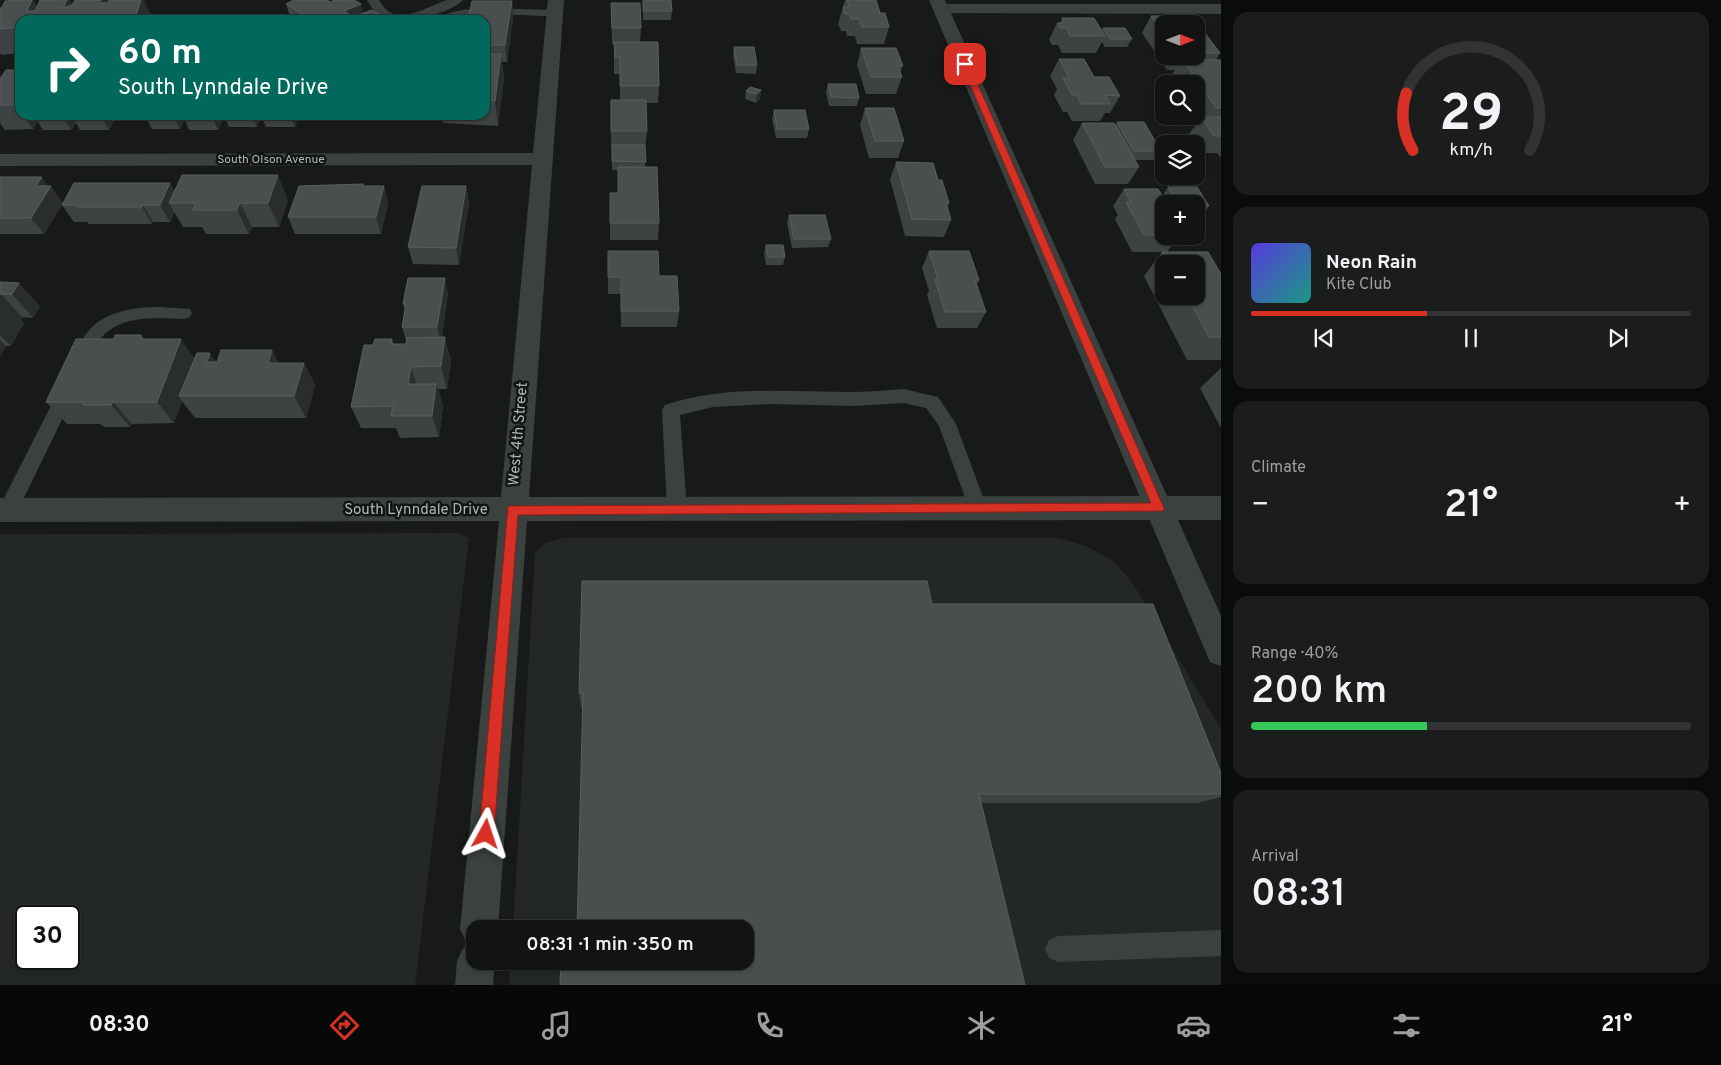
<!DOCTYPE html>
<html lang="en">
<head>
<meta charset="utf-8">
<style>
  body { margin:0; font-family:Overpass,sans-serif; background:#1b1d1d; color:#f1f3f6; height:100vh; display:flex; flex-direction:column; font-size:19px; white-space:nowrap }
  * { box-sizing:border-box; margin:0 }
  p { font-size:16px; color:#9c9ea0 }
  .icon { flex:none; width:28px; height:28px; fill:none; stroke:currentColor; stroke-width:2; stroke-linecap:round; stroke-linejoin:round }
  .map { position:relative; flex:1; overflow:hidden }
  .details { display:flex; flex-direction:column; gap:12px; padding:12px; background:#0a0b0b; width:500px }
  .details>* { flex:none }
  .top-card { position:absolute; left:15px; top:15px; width:475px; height:105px; border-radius:15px; box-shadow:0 1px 4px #0004,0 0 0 1px #313334; background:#00695c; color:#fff; overflow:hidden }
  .needle { width:32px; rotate:90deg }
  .fabs { position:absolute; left:1155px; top:15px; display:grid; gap:10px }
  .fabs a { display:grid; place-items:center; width:50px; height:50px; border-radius:10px; background:#121414; box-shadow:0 1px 4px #0004,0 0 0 1px #313334; font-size:25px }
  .speed { position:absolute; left:15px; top:905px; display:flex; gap:10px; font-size:25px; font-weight:700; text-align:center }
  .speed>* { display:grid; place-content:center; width:65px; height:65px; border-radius:50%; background:#121414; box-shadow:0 1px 4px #0004,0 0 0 1px #313334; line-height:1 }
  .speed .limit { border:2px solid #111; border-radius:8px; background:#fff; color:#111 }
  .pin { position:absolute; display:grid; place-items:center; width:42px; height:42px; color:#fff; margin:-21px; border-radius:10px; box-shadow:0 2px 8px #0006 }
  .me { position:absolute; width:55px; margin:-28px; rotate:5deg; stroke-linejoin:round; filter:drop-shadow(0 0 4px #0008) }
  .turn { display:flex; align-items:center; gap:18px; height:105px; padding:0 20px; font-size:22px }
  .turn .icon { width:65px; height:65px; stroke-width:2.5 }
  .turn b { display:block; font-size:35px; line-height:42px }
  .big { font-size:38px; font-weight:600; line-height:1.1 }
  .details .card { flex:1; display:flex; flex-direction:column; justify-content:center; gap:8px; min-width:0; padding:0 18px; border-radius:15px; background:#1b1d1d }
  .details .dial { align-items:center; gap:0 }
  .dial svg { height:130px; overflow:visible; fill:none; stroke:#313334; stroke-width:7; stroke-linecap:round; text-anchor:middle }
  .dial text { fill:#f1f3f6; stroke:none }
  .song { display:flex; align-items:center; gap:15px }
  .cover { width:60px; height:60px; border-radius:8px; background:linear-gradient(135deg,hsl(250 70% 55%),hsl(170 70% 35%)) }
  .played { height:5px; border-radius:2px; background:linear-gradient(90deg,#d93025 40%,#313334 40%) }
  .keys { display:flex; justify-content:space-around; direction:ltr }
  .heat { display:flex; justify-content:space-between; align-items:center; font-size:28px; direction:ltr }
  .charge { height:8px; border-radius:4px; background:linear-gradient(90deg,#34c759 40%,#313334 0) }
  .trip { position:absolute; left:466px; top:920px; width:288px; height:50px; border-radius:15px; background:#121414; box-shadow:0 1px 4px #0004,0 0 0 1px #313334; font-weight:600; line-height:50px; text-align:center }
  .tab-bar { display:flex; height:80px; justify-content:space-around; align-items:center; background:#070808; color:#9c9ea0 }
  .tab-bar .icon { width:35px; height:35px }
  .tab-bar .current { color:#d93025 }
  .tab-bar b { font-size:22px; color:#f1f3f6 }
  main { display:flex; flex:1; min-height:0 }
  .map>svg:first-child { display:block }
  .built { fill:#242727; fill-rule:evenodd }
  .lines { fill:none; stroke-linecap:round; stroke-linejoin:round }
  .service { fill:#3b413f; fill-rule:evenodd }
  .minor { fill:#3b413f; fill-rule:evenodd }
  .tertiary { fill:#3b413f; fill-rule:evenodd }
  .wall { fill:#3d4242; fill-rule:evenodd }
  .shaded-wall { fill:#292d2d }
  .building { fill:#494f4e; stroke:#595f5e }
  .route { fill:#d93025; stroke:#8d1f18 }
  .labels { text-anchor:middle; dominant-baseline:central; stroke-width:5; stroke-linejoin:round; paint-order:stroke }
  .far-street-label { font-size:12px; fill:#acb9b3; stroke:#131515 }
  .street-label { font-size:15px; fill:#acb9b3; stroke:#131515 }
</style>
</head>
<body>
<main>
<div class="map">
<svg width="1221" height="985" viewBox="0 0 1221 985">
  <rect width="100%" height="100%" fill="#181a1a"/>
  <path class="built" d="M 458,533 L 469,538 L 415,985 L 0,985 L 0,534 ZM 26,916 L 69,916 L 69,959 L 26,959 Z
    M 562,538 L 1059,538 L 1086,546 L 1114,561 L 1135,587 L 1221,729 L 1221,985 L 509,985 L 511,961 L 745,961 L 745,929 L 513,929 L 535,553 L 546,543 Z"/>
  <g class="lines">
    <path class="service" d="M 367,0 L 379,0 C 395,30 424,7 447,0 C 451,0 458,0 463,0 C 450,14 403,25 385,19 C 376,16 372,8 367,0 Z
      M 484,8 L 555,10 L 561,13 L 555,16 C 531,16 508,13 484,15 C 468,16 453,20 437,20 C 447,10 470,9 484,8 Z
      M 160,307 L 190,309 L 192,313 L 190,317 L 184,319 C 155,318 117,314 98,342 C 93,349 91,359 87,366 L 81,368 L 75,366 L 73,362 C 77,353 80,343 86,334 C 103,311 134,307 160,307 Z
      M 67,384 L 73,386 L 76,391 L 15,516 L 8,518 L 1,516 L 1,504 L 61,386 Z
      M 904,389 L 938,397 L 956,424 L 987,508 L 985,514 L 978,516 L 971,514 L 939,426 L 926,408 L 904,403 L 853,406 L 771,404 L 713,407 L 680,415 L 687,509 L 684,515 L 677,517 L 670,515 L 667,509 L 662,410 L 665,405 C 725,385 788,392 851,392 C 868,392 886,390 904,389 Z
      M 1221,930 L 1221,956 L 1058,962 L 1049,958 L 1045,949 L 1049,940 L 1058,936 Z"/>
    <path class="minor" d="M 548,0 L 564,0 L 529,497 L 1159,496 L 1169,500 L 1173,508 L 1169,516 L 1159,520 L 527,521 L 498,929 L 475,929 L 475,961 L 495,961 L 493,985 L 455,985 L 457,961 L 463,948 L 471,944 L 466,942 L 460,929 L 499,521 L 0,522 L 0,498 L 501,497 L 532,165 L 0,166 L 0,154 L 533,153 Z
      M 941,4 L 1221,4 L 1221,14 L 935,13 L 933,9 L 935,5 Z"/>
    <path class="tertiary" d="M 929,0 L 945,0 L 1167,496 L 1221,496 L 1221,520 L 1178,520 L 1221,616 L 1221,666 L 1210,662 Z"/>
  </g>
  <path class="wall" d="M 24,0 L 33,0 L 37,7 L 73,4 L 150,13 L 149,17 L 150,20 L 20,20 L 20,53 L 2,55 L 0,53 L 0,6 L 2,9 Z
    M 643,0 L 672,11 L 671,20 L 643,20 Z
    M 845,0 L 876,0 L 880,13 L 889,27 L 884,44 L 857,44 L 855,36 L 847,36 L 846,31 L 841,31 L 838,24 Z
    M 512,1 L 513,18 L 507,62 L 502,62 L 504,78 L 498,126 L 443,123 L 442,115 L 485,115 L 485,20 Z
    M 611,3 L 641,28 L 640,42 L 659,86 L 658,103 L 646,103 L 647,131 L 645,148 L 645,167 L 659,223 L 658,240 L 610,240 L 610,193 L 618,193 L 618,170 L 612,170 L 612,148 L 611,148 L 611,131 L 620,100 L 620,74 L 614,74 L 614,44 L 612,44 Z
    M 286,4 L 379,14 L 380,20 L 291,20 Z
    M 1151,16 L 1192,16 L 1220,53 L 1216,60 L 1221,60 L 1221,158 L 1217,153 L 1202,153 L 1189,134 L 1200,119 L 1196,114 L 1196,84 L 1176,84 L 1171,76 L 1175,70 L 1167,70 L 1142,33 ZM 1164,24 L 1196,24 L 1196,56 L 1164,56 Z
    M 1062,18 L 1102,30 L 1103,28 L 1132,39 L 1127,47 L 1105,47 L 1102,42 L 1096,53 L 1062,53 L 1058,45 L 1052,45 L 1049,40 L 1057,23 L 1060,23 Z
    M 734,47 L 757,65 L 756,74 L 736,73 L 733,56 Z
    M 861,48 L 903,66 L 900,73 L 902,77 L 896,94 L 866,94 L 857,65 Z
    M 1059,59 L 1094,77 L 1120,96 L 1110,113 L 1105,113 L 1100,121 L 1072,121 L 1067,112 L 1063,112 L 1054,95 L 1057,89 L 1050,76 Z
    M 20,70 L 20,115 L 117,115 L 109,130 L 80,130 L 76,123 L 71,130 L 43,130 L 38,122 L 33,129 L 5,130 L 0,123 L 0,79 Z
    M 828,84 L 859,98 L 857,106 L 829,106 L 826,92 Z
    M 761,90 L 760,99 L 756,103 L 745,99 L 746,91 Z
    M 865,108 L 904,141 L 898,158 L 869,158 L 860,125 Z
    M 774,110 L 809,129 L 807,138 L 776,138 L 772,119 Z
    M 144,115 L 299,115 L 295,127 L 266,127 L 261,115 L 257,127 L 229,127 L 224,116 L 218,130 L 189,130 L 185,120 L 180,129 L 152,129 Z
    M 334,115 L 409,115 L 368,115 L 367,120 L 336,120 Z
    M 1117,122 L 1161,151 L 1156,160 L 1135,160 L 1139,167 L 1128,184 L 1095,184 L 1073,140 L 1082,123 L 1115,125 Z
    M 896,162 L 938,180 L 949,203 L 947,208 L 951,220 L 944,237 L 905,236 L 890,179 Z
    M 0,177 L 48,186 L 63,203 L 44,234 L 0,234 Z
    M 363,184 L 364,186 L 384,186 L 388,203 L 381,234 L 295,234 L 288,217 Z
    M 466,186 L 469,203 L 459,265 L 413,264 L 408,247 Z
    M 1168,187 L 1197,187 L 1209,206 L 1203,215 L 1196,215 L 1196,204 L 1167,204 L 1165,201 L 1162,204 L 1164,207 L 1164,236 L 1179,236 L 1167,252 L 1208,252 L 1221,274 L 1221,360 L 1187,360 L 1144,276 L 1162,252 L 1132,252 L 1115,219 L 1118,215 L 1113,206 L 1124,189 L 1158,189 L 1162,196 ZM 1164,264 L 1196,264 L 1196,296 L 1164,296 Z
    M 175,191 L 288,200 L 279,227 L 252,227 L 249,234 L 206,234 L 202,227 L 183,227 L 174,212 L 170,222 L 153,222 L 152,224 L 89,224 L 87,222 L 74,222 L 62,205 Z
    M 789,215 L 831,239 L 828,247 L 792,248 L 787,223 Z
    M 766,245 L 785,257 L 783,265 L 766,265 L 764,253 Z
    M 608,251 L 659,276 L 679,311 L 677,327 L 621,327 L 621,294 L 608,294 Z
    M 929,251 L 979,280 L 976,286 L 986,312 L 977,328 L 937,328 L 927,295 L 929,291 L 922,268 Z
    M 0,282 L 40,306 L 33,318 L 22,317 L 21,320 L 24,323 L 11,346 L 6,346 L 0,356 Z
    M 448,294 L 442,337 L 451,360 L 447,389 L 438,389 L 443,406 L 439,437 L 400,438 L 396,428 L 361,428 L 351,407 L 373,345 L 392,339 L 394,344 L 406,344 L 406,340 L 402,327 L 405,311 L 403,304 Z
    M 141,335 L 144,339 L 195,358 L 216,362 L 272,350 L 278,363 L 304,363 L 315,385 L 306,418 L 195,418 L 182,401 L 174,423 L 132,424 L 130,427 L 104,427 L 100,424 L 67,424 L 46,402 L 114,339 Z
    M 1221,368 L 1221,428 L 1200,388 Z
    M 932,604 L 1221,773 L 1221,797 L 1198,803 L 981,803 L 745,961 L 582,707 L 581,707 L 579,693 Z"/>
  <path class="shaded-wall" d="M 32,0 L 33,0 L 45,20 L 27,11 Z
    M 67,0 L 70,0 L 81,20 L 63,8 Z
    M 101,0 L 108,0 L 117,16 L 99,3 Z
    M 135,0 L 144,0 L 150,13 L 149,17 L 150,20 L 138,20 L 136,16 Z
    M 512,1 L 513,18 L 507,62 L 505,45 Z
    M 361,4 L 365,20 L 347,20 L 344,11 Z
    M 379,14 L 380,20 L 366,20 Z
    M 501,54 L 504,78 L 498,126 L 495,101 Z
    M 761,90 L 760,99 L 756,103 L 757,94 Z
    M 20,99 L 20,111 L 16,105 Z
    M 23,115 L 33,115 L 38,122 L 33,129 Z
    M 62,115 L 71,115 L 76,123 L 71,130 Z
    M 100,115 L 117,115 L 109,130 Z
    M 173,115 L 182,115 L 185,120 L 180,129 Z
    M 211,115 L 223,115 L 224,116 L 218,130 Z
    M 252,115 L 261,115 L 257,127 Z
    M 290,115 L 299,115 L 295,127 Z
    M 278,175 L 288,200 L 279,227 L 268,203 Z
    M 42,177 L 49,188 L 51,186 L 63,203 L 44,234 L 31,218 L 36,186 Z
    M 170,183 L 180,200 L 169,203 L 174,212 L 170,222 L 160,205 Z
    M 384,186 L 388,203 L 381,234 L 376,217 Z
    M 466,186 L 469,203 L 459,265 L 456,248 Z
    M 240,203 L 252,227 L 249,234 L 237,210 Z
    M 143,205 L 153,222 L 152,224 L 142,207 Z
    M 445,278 L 448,294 L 441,343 L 437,327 Z
    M 19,283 L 40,306 L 33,318 L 12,294 Z
    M 1,294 L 22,317 L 21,320 L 24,323 L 11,346 L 0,335 L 0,295 Z
    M 445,337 L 451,360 L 447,389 L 441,366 Z
    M 181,339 L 197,362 L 179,396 L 182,401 L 174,423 L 157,402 Z
    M 0,340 L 6,346 L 0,356 Z
    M 272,350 L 284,373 L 268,363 Z
    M 210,353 L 225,376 L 207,362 Z
    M 304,363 L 315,385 L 306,418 L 294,396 Z
    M 411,367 L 418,389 L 408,384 Z
    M 436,384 L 443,406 L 439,437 L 432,416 Z
    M 113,402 L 132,424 L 130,427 L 111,405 Z"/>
  <path class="building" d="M 24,0 L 32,0 L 27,11 L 35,11 L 40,0 L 67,0 L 63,8 L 72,5 L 75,0 L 101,0 L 99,3 L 108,3 L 109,0 L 141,0 L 136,16 L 93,20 L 20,20 L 20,27 L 0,29 L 0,12 L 5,1 Z
    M 294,0 L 327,0 L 330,2 L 335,0 L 354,0 L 361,4 L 344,11 L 354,17 L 371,10 L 379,14 L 366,20 L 311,20 L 286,4 Z
    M 643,0 L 671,0 L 672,11 L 643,11 Z
    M 847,0 L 876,0 L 880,13 L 885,13 L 889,27 L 862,27 L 859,19 L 851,19 L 850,14 L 845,14 L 843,7 L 849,7 Z
    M 472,1 L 512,1 L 505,45 L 485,45 L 485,20 L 468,20 Z
    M 611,3 L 640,3 L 641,28 L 612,28 Z
    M 1151,16 L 1192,16 L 1220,53 L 1196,53 L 1196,24 L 1164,24 L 1164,34 Z
    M 1062,18 L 1094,18 L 1105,36 L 1070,36 L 1066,28 L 1060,28 L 1057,23 L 1065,23 Z
    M 1103,28 L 1125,28 L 1132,39 L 1110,39 Z
    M 614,42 L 658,42 L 659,86 L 620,86 L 620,57 L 615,57 Z
    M 734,47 L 754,47 L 757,65 L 737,65 Z
    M 861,48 L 896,48 L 903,66 L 898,66 L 902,77 L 871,77 Z
    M 485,54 L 501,54 L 495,101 L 485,100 Z
    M 1059,59 L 1084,59 L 1094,77 L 1109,77 L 1120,96 L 1105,95 L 1110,104 L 1081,104 L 1077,95 L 1072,95 L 1063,78 L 1069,78 Z
    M 1182,59 L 1221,60 L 1221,108 L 1216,108 Z
    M 6,70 L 20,70 L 20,99 L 16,105 L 0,105 L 0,79 Z
    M 828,84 L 856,84 L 859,98 L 831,97 Z
    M 750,87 L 761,90 L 757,94 L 746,91 Z
    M 611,100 L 646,100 L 647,131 L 611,131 Z
    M 865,108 L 894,108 L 904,141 L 875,141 Z
    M 774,110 L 805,110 L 809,129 L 777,129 Z
    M 1201,117 L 1221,117 L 1221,136 L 1214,136 Z
    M 1117,122 L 1144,122 L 1161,151 L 1134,151 Z
    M 1082,123 L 1114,123 L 1139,167 L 1105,167 Z
    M 612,145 L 645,145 L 646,162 L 612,161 Z
    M 896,162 L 933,163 L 938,180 L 942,180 L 949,203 L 946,203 L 951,220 L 912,219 Z
    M 618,167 L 657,167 L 659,223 L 610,223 L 610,193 L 618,193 Z
    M 182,175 L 278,175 L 268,203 L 240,203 L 237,210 L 193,210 L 196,203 L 169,203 Z
    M 0,177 L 42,177 L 36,186 L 51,186 L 31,218 L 0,218 Z
    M 74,183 L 170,183 L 160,205 L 143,205 L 142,207 L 77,207 L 79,205 L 62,205 Z
    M 363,184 L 363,186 L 384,186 L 376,217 L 288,217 L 299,186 Z
    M 422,186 L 466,186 L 456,248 L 408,247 Z
    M 1168,187 L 1197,187 L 1209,206 L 1196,206 L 1196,204 L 1178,204 Z
    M 1124,189 L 1158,189 L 1165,200 L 1160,200 L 1164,207 L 1164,235 L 1144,235 L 1126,202 L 1131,202 Z
    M 789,215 L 825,215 L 831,239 L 794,239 Z
    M 766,245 L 783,245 L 785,257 L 768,257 Z
    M 608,251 L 658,251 L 659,276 L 677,276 L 679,311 L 621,311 L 621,277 L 608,277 Z
    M 929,251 L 969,251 L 979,280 L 975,280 L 986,312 L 945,312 L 935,279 L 938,279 Z
    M 1162,252 L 1208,252 L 1221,274 L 1221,337 L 1209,337 L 1187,296 L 1196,296 L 1196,264 L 1169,264 Z
    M 408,278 L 445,278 L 437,327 L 402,327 L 406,304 L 403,304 Z
    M 0,282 L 19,283 L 12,294 L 1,294 L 0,295 Z
    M 115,335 L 141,335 L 140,339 L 181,339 L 157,402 L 113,402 L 111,405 L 83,405 L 85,402 L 46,402 L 76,339 L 114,339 Z
    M 445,337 L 441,366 L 411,367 L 408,384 L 436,384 L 432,416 L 391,416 L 393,406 L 351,407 L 364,345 L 373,345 L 375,339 L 392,339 L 391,344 L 406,344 L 407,338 Z
    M 221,350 L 272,350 L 268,363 L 304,363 L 294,396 L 179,396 L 197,353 L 210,353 L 207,362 L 217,362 Z
    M 582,581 L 927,581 L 932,604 L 1153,604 L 1221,773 L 1221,794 L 979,794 L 1025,985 L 560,985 L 561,961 L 745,961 L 745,929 L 577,929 L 583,693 L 579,693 Z"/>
  <path class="route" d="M 962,62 L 969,64 L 1164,508 L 1163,511 L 518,515 L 494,834 L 491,839 L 486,841 L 481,839 L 479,834 L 508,506 L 1151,503 L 961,64 Z"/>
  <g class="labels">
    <g class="far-street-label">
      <text x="271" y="160">South Olson Avenue</text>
    </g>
    <g class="street-label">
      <text transform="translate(519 434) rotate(-85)">West 4th Street</text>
      <text x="416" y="510">South Lynndale Drive</text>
    </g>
  </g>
</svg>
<div class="fabs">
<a><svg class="needle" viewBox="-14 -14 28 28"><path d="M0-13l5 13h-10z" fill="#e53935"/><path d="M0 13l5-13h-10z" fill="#9c9ea0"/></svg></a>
<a><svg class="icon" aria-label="search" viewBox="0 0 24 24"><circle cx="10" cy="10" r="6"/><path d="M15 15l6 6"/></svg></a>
<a><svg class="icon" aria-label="layers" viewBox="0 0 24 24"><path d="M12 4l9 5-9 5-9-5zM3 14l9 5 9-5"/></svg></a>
<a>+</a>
<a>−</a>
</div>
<div class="speed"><div class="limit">30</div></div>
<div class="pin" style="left:965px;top:64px;background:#d93025"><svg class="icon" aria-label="arrive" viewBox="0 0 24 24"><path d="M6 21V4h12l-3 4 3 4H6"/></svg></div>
<svg class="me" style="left:486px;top:834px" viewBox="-20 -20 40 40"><path d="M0-17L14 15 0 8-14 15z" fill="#d93025" stroke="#fff" stroke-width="4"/></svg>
<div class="trip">08:31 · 1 min · 350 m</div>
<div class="top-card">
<div class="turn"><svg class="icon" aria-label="right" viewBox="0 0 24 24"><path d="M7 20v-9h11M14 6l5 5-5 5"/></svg><div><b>60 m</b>South Lynndale Drive</div></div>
</div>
</div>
<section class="details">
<div class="card dial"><svg viewBox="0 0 100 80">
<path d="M14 69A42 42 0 1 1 86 69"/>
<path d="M14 69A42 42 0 0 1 10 34" stroke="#d93025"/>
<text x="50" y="56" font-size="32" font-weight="700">29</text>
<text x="50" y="72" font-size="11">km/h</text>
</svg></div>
<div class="card">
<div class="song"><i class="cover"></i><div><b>Neon Rain</b><p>Kite Club</p></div></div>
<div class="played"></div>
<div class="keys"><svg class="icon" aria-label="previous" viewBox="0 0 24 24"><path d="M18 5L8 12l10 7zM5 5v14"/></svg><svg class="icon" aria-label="pause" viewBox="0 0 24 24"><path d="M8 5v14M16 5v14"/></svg><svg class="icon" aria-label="next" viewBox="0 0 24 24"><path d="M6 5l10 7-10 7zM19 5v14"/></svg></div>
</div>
<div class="card"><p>Climate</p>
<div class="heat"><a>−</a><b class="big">21°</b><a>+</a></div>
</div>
<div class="card"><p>Range · 40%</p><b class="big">200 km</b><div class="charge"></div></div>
<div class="card"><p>Arrival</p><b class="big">08:31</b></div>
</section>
</main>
<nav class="tab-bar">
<b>08:30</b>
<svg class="icon current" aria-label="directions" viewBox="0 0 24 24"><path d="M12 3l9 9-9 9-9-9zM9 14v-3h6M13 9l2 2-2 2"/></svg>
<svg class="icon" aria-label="music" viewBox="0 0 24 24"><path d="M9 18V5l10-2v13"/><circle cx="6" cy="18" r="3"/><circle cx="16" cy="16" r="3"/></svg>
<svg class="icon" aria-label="phone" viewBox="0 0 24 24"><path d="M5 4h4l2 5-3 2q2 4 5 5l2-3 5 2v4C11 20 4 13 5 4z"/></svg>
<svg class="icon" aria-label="climate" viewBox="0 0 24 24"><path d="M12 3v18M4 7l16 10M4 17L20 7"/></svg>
<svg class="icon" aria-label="car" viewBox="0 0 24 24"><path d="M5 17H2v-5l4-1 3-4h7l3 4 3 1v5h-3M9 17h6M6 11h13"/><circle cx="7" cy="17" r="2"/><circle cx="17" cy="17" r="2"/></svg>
<svg class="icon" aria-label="filters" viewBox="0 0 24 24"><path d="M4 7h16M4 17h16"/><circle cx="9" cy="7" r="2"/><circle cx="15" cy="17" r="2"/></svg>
<b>21°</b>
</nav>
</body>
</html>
